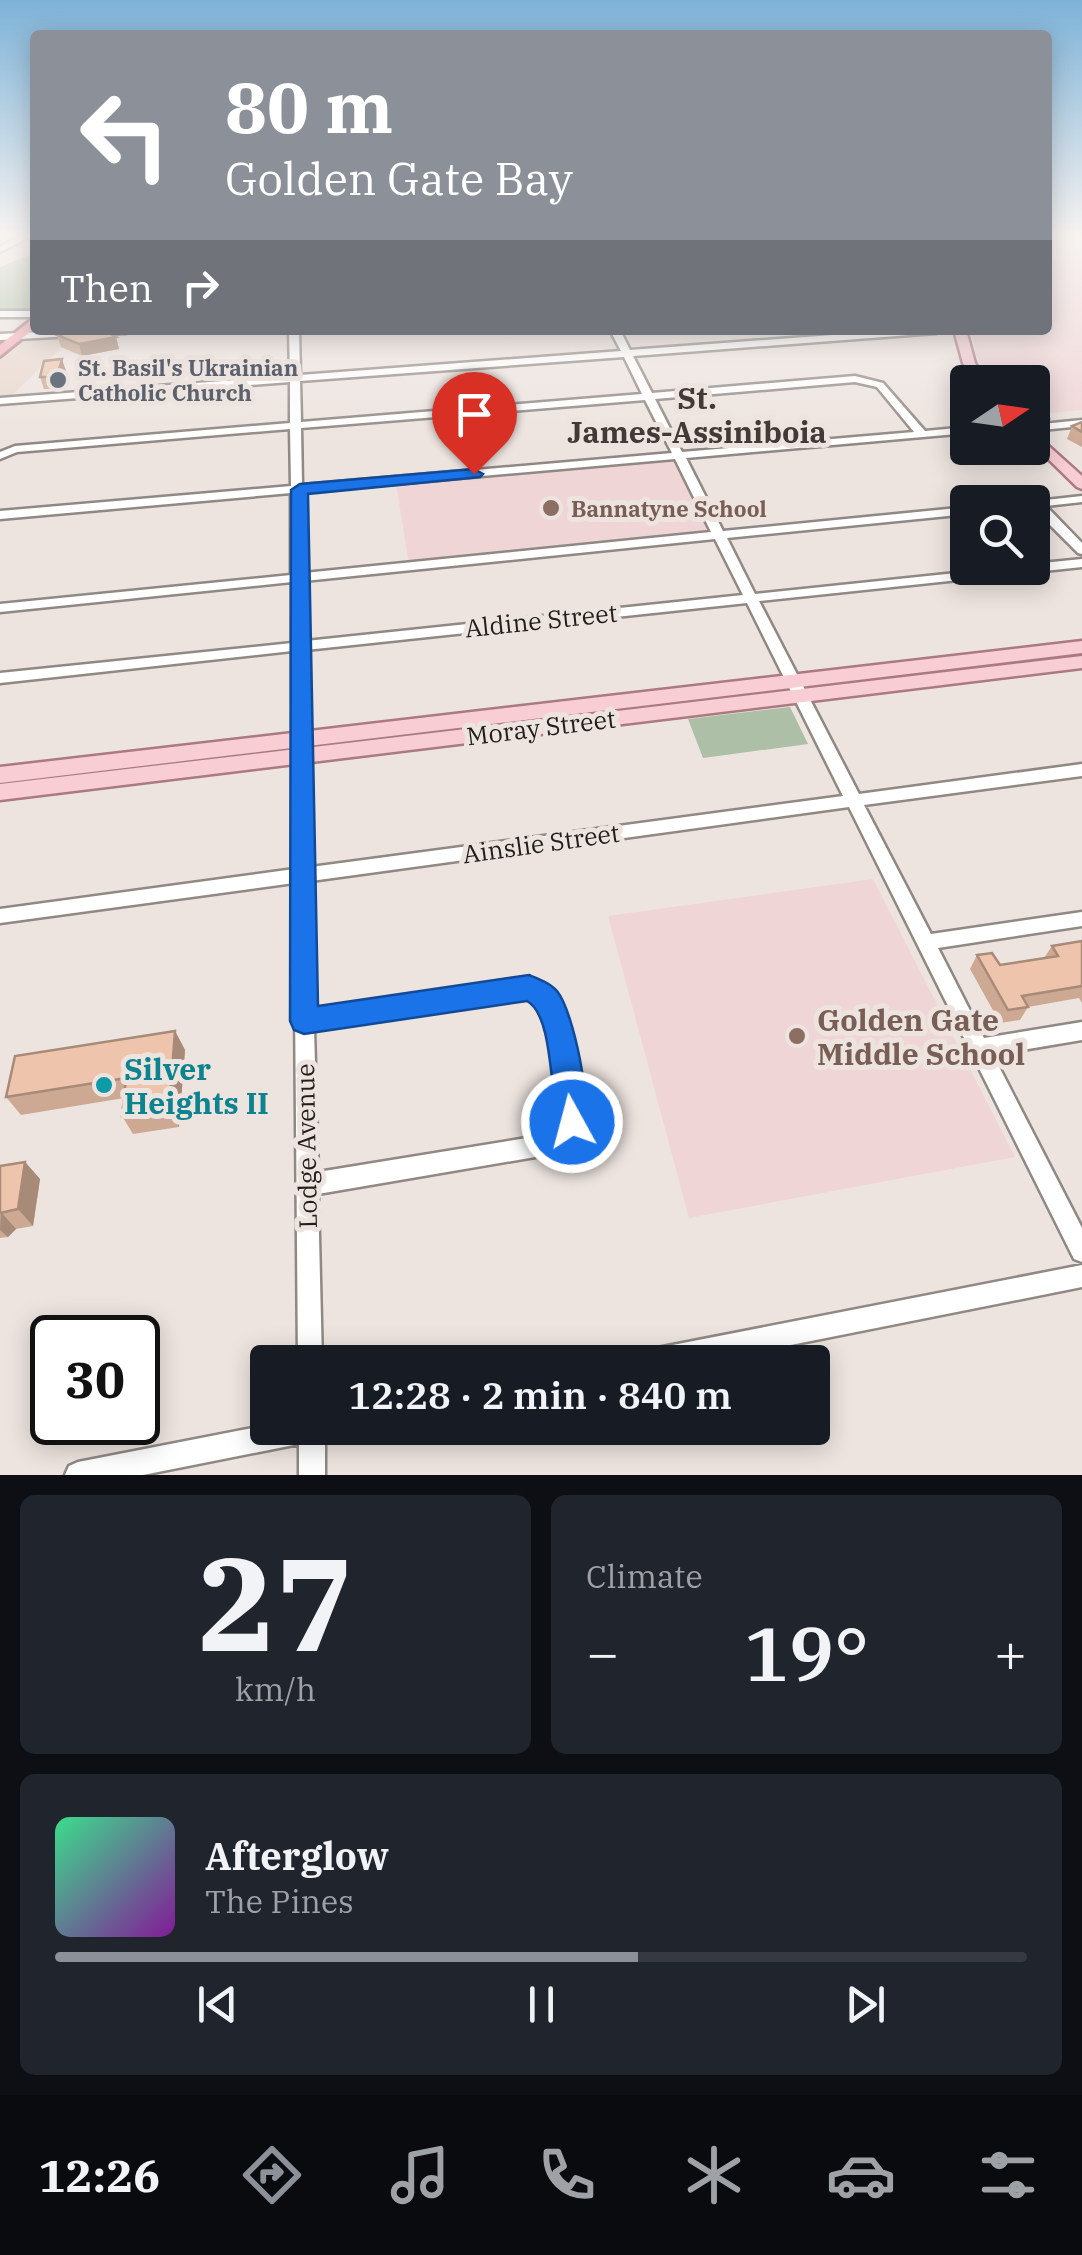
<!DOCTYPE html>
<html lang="en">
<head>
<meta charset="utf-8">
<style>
  body { margin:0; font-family:"IBM Plex Serif",serif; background:#20242c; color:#f1f3f6; height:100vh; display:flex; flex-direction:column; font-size:38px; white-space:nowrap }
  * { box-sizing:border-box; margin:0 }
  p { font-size:32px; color:#9ea1a6 }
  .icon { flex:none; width:55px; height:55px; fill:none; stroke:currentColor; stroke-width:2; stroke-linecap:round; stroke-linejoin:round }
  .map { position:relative; height:1475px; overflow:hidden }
  .drawer { display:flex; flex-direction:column; gap:20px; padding:20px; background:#0d0f14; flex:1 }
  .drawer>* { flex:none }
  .banner { position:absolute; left:30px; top:30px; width:1022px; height:305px; border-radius:10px; box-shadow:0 5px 25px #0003; background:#8c9099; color:#fff; overflow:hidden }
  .needle { width:65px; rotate:77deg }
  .controls { position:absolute; left:950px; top:365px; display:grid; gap:20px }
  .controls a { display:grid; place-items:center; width:100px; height:100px; border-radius:10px; background:#171b24; box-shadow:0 5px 25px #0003; font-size:50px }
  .speed { position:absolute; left:30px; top:1315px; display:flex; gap:20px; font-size:50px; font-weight:700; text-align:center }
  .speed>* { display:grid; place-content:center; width:130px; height:130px; border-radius:50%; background:#171b24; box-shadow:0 5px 25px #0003; line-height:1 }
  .speed .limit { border:5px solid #111; border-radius:15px; background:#fff; color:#111 }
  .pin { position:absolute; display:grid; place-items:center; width:85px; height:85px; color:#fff; margin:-102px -42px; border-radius:50% 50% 50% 0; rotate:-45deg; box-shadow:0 0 10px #0007 }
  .pin .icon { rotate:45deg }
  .me { position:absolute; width:110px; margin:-55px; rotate:353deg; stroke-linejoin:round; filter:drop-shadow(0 0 8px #0008) }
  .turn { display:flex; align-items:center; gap:35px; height:210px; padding:0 30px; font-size:45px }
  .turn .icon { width:130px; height:130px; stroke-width:2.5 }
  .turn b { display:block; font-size:70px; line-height:85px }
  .then { display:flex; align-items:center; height:95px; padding:0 30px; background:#0003; gap:20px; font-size:38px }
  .big { font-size:75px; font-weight:600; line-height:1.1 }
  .drawer .card { flex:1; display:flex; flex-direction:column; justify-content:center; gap:15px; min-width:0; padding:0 35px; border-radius:15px; background:#20242c }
  .drawer .dial { align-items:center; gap:0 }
  .dial b { font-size:130px; line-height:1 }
  .song { display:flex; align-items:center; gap:30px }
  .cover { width:120px; height:120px; border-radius:15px; background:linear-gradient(135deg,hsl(150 70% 55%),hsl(290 70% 35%)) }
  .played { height:10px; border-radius:5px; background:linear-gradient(90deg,#8c9099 60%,#363941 60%) }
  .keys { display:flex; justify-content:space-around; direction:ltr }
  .heat { display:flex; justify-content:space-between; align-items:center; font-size:55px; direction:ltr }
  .drawer .tiles { flex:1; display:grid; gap:20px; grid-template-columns:1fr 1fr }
  .card:last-child { grid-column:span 2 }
  .trip { position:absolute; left:250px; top:1345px; width:580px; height:100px; border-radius:10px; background:#171b24; box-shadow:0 5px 25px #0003; font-weight:600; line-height:100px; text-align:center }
  .tab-bar { display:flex; height:160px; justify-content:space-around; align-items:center; background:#090b0e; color:#9ea1a6 }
  .tab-bar .icon { width:70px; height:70px }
  .tab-bar .current { color:#8c9099 }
  .tab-bar b { font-size:45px; color:#f1f3f6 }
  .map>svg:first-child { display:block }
  .built { fill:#e8d8ce }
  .education { fill:#f0d5d6 }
  .green { fill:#adbfa6 }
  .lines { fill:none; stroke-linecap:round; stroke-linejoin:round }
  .minor-casing { stroke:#908883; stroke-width:5 }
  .major-casing { stroke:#aa7a80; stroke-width:5 }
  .highway-casing { stroke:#aa7a80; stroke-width:6 }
  .minor { fill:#fff; fill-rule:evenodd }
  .major { fill:#f8cdd3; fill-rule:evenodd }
  .highway { fill:#f4acb6; fill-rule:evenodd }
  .wall { fill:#cda994 }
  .shaded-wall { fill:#a78a78 }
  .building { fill:#eec5ac; stroke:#a78a78; stroke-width:2.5 }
  .route { fill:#1a73e8; stroke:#114b97; stroke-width:2.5 }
  .worship-dot { fill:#6b7280; stroke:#ede4df; stroke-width:4 }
  .education-dot { fill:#8d6e63; stroke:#ede4df; stroke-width:4 }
  .culture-dot { fill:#0f9aa8; stroke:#ede4df; stroke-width:4 }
  .labels { text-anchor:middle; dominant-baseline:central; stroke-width:10; stroke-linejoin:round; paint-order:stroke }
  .far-worship-label { font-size:22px; font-weight:bold; fill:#5b616d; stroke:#ede4df; text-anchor:start }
  .far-education-label { font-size:22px; font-weight:bold; fill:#785e54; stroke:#ede4df; text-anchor:start }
  .street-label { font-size:25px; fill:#211e1c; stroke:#ede4df }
  .far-district-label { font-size:30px; font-weight:bold; fill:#413a36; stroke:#ede4df }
  .near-education-label { font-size:30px; font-weight:bold; fill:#785e54; stroke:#ede4df; text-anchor:start }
  .near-culture-label { font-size:30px; font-weight:bold; fill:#0d838f; stroke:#ede4df; text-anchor:start }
</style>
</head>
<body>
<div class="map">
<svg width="1082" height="1475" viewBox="0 0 1082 1475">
  <rect width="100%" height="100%" fill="#ede4df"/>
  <path class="built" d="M 35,321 L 35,330 L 118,330 L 77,333 L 10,397 L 0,401 L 0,352 Z"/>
  <path class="education" d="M 1082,257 L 1082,410 L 1033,415 L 1032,382 L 990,382 L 977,357 L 971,330 L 1048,330 L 1048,259 Z
    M 676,459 L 714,533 L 409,564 L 396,484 Z
    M 873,879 L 1015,1157 L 689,1218 L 608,916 Z"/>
  <path class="green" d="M 35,253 L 35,306 L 26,314 L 0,314 L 0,267 Z
    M 790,707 L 808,744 L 703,758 L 688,719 Z"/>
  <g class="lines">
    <g class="minor-casing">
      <path id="minor" d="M 19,237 L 30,237 L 0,252 L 0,247 Z
        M 0,311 L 35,311 L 35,317 L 0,317 Z
        M 77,330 L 131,330 L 126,333 L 0,340 L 0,334 Z
        M 289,330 L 299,330 L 300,375 L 621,351 L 610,330 L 620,330 L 630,350 L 900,330 L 941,330 L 936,333 L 633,356 L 652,393 L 855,376 L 883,383 L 925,431 L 968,427 L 968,433 L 686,458 L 723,531 L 968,507 L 968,514 L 727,538 L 755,594 L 1004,568 L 1032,568 L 1032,564 L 1082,559 L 1082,567 L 759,601 L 859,794 L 1082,764 L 1082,776 L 864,805 L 931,934 L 1082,912 L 1082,926 L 938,948 L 984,1038 L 1082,1022 L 1082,1040 L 993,1055 L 1082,1228 L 1082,1262 L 1074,1259 L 849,807 L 311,881 L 314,1011 L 529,980 L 551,989 L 561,1008 L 583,1111 L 573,1142 L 547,1155 L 318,1194 L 322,1362 L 298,1362 L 294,883 L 0,923 L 0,909 L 294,869 L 292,651 L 0,683 L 0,673 L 292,643 L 292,582 L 0,612 L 0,604 L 291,575 L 291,493 L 0,519 L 0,511 L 291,486 L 290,429 L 17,452 L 0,459 L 0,452 L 15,446 L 290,423 L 290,382 L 0,404 L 0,398 L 290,376 ZM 624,357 L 642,394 L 301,422 L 300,381 ZM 855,382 L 877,387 L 914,432 L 682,452 L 655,399 ZM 645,400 L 672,453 L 302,485 L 301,428 ZM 675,459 L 711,532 L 304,573 L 302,492 ZM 715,539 L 743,595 L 306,641 L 304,581 ZM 747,603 L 843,796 L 311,867 L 306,650 ZM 528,996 L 537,1001 L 543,1010 L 563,1111 L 558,1128 L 545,1135 L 318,1172 L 314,1028 Z
        M 1082,420 L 1082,426 L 1032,431 L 1032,425 Z
        M 1082,496 L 1082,502 L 1046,506 L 1082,543 L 1082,554 L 1078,553 L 1032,507 L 1032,502 L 1027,502 Z
        M 1082,1265 L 1082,1287 L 705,1362 L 635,1362 L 638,1353 L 647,1350 Z
        M 268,1425 L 268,1428 L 330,1428 L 325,1438 L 325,1475 L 299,1475 L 299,1444 L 143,1475 L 65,1475 L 69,1466 L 78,1462 Z"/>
    </g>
    <g class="major-casing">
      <path id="major" d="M 954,330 L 966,330 L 975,363 L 987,382 L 974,382 L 963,363 Z
        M 1032,412 L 1048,419 L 1041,423 L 1032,421 Z
        M 1032,431 L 1082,476 L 1082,489 L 1077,487 L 1032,443 Z
        M 1082,641 L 1082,653 L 0,783 L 0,767 Z
        M 1082,656 L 1082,668 L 0,800 L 0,784 Z"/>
    </g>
    <g class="highway-casing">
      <path id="highway" d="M 35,317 L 35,328 L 0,356 L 0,345 Z"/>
    </g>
    <use href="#minor" class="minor"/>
    <use href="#major" class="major"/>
    <use href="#highway" class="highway"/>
  </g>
  <path class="wall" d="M 57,335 L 116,337 L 119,349 L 82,356 L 61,347 Z
    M 66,371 L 61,389 L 44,389 L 40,377 Z
    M 1082,422 L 1082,447 L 1067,439 L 1072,426 Z
    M 1082,941 L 1082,1003 L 1079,998 L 1028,1007 L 1020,1020 L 1000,1023 L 970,969 L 977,955 L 1000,965 L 1044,958 L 1052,946 Z
    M 175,1031 L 185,1050 L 179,1127 L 133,1134 L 122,1116 L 124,1098 L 21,1115 L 6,1097 Z
    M 25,1162 L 40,1179 L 33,1226 L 16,1229 L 8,1237 L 0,1238 L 0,1166 Z"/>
  <path class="shaded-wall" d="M 116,337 L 119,349 L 82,356 L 79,344 Z
    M 62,359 L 66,371 L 61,389 L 57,377 Z
    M 175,1031 L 185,1050 L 179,1127 L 169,1109 Z
    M 25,1162 L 40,1179 L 33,1226 L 18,1209 Z
    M 1,1212 L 16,1229 L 8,1237 L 0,1230 Z"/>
  <path class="building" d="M 85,330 L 104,330 L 116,337 L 79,344 L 57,335 Z
    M 62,359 L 57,377 L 40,377 L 44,361 Z
    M 1082,422 L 1082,432 L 1072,426 Z
    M 1082,941 L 1082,986 L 1022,996 L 1028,1007 L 1008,1010 L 977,955 L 992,953 L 1000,965 L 1058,956 L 1052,946 Z
    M 175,1031 L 169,1109 L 122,1116 L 126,1078 L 6,1097 L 15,1056 Z
    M 25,1162 L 18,1209 L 0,1213 L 0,1166 Z"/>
  <linearGradient id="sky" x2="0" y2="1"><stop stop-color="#7db2d7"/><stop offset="0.53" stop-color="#f7f3f1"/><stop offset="1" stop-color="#f7f3f1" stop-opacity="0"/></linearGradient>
  <rect width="1082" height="444" fill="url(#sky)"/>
  <path class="route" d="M 474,469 L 483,474 L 480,477 L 308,494 L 318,1006 L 529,975 C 539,979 550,983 557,991 C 574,1012 593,1108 583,1132 L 572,1137 L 561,1132 C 549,1103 555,1016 527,1001 L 304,1034 L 294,1030 L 290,1021 L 291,490 L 300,484 Z"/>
  <circle class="worship-dot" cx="58" cy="380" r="10"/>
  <g class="education-dot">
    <circle cx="551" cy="508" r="10"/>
    <circle cx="797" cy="1036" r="10"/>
  </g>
  <circle class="culture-dot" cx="104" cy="1085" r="10"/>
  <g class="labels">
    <g class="far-worship-label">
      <text x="78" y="367">St. Basil's Ukrainian<tspan x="78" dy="25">Catholic Church</tspan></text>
    </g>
    <g class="far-education-label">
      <text x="571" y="508">Bannatyne School</text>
    </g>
    <g class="street-label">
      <text transform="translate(541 620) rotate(-6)">Aldine Street</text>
      <text transform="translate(541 727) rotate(-7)">Moray Street</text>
      <text transform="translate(541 843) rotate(-8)">Ainslie Street</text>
      <text transform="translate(306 1146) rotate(-91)">Lodge Avenue</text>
    </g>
    <g class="far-district-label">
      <text x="697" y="397">St.<tspan x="697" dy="34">James-Assiniboia</tspan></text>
    </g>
    <g class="near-education-label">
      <text x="817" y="1019">Golden Gate<tspan x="817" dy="34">Middle School</tspan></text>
    </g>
    <g class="near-culture-label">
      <text x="124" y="1068">Silver<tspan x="124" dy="34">Heights II</tspan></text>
    </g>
  </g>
</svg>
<div class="controls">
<a><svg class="needle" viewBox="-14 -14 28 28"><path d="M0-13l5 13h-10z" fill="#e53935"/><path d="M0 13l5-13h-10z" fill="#9ea1a6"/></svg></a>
<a><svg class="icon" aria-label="search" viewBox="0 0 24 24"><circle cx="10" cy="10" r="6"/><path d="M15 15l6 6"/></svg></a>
</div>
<div class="speed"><div class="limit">30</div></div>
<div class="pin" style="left:474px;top:474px;background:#d93025"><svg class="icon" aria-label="arrive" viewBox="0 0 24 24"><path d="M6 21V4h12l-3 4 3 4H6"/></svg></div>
<svg class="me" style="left:572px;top:1122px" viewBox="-20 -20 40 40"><circle r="17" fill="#1a73e8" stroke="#fff" stroke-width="3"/><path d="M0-11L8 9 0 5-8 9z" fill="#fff"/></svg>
<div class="trip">12:28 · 2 min · 840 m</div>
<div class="banner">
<div class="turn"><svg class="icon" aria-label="left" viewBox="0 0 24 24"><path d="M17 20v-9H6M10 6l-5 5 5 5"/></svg><div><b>80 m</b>Golden Gate Bay</div></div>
<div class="then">Then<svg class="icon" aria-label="right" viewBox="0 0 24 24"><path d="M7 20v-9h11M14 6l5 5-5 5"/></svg></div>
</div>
</div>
<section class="drawer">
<div class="tiles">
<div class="card dial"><b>27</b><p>km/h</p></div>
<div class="card"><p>Climate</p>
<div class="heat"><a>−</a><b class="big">19°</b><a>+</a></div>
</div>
<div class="card">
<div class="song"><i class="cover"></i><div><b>Afterglow</b><p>The Pines</p></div></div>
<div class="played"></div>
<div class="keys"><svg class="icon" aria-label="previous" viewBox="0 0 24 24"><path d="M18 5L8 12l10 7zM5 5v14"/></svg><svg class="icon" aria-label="pause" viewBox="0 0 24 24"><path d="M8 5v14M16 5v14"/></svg><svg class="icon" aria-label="next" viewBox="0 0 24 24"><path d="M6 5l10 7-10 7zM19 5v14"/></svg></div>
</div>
</div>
</section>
<nav class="tab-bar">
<b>12:26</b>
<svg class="icon current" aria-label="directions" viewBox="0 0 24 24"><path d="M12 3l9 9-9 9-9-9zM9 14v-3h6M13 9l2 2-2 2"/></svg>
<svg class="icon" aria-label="music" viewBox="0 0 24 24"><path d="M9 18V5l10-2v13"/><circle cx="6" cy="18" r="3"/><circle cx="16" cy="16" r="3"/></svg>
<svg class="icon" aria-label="phone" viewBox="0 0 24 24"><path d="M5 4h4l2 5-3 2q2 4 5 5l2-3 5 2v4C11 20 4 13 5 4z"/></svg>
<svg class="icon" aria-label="climate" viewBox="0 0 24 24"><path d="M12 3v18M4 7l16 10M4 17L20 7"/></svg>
<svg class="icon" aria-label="car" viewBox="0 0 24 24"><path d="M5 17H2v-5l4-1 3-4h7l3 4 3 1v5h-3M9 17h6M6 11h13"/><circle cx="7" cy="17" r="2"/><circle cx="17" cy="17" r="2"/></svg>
<svg class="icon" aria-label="filters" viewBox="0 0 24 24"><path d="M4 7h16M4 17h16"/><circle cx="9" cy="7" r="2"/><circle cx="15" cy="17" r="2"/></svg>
</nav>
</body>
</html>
